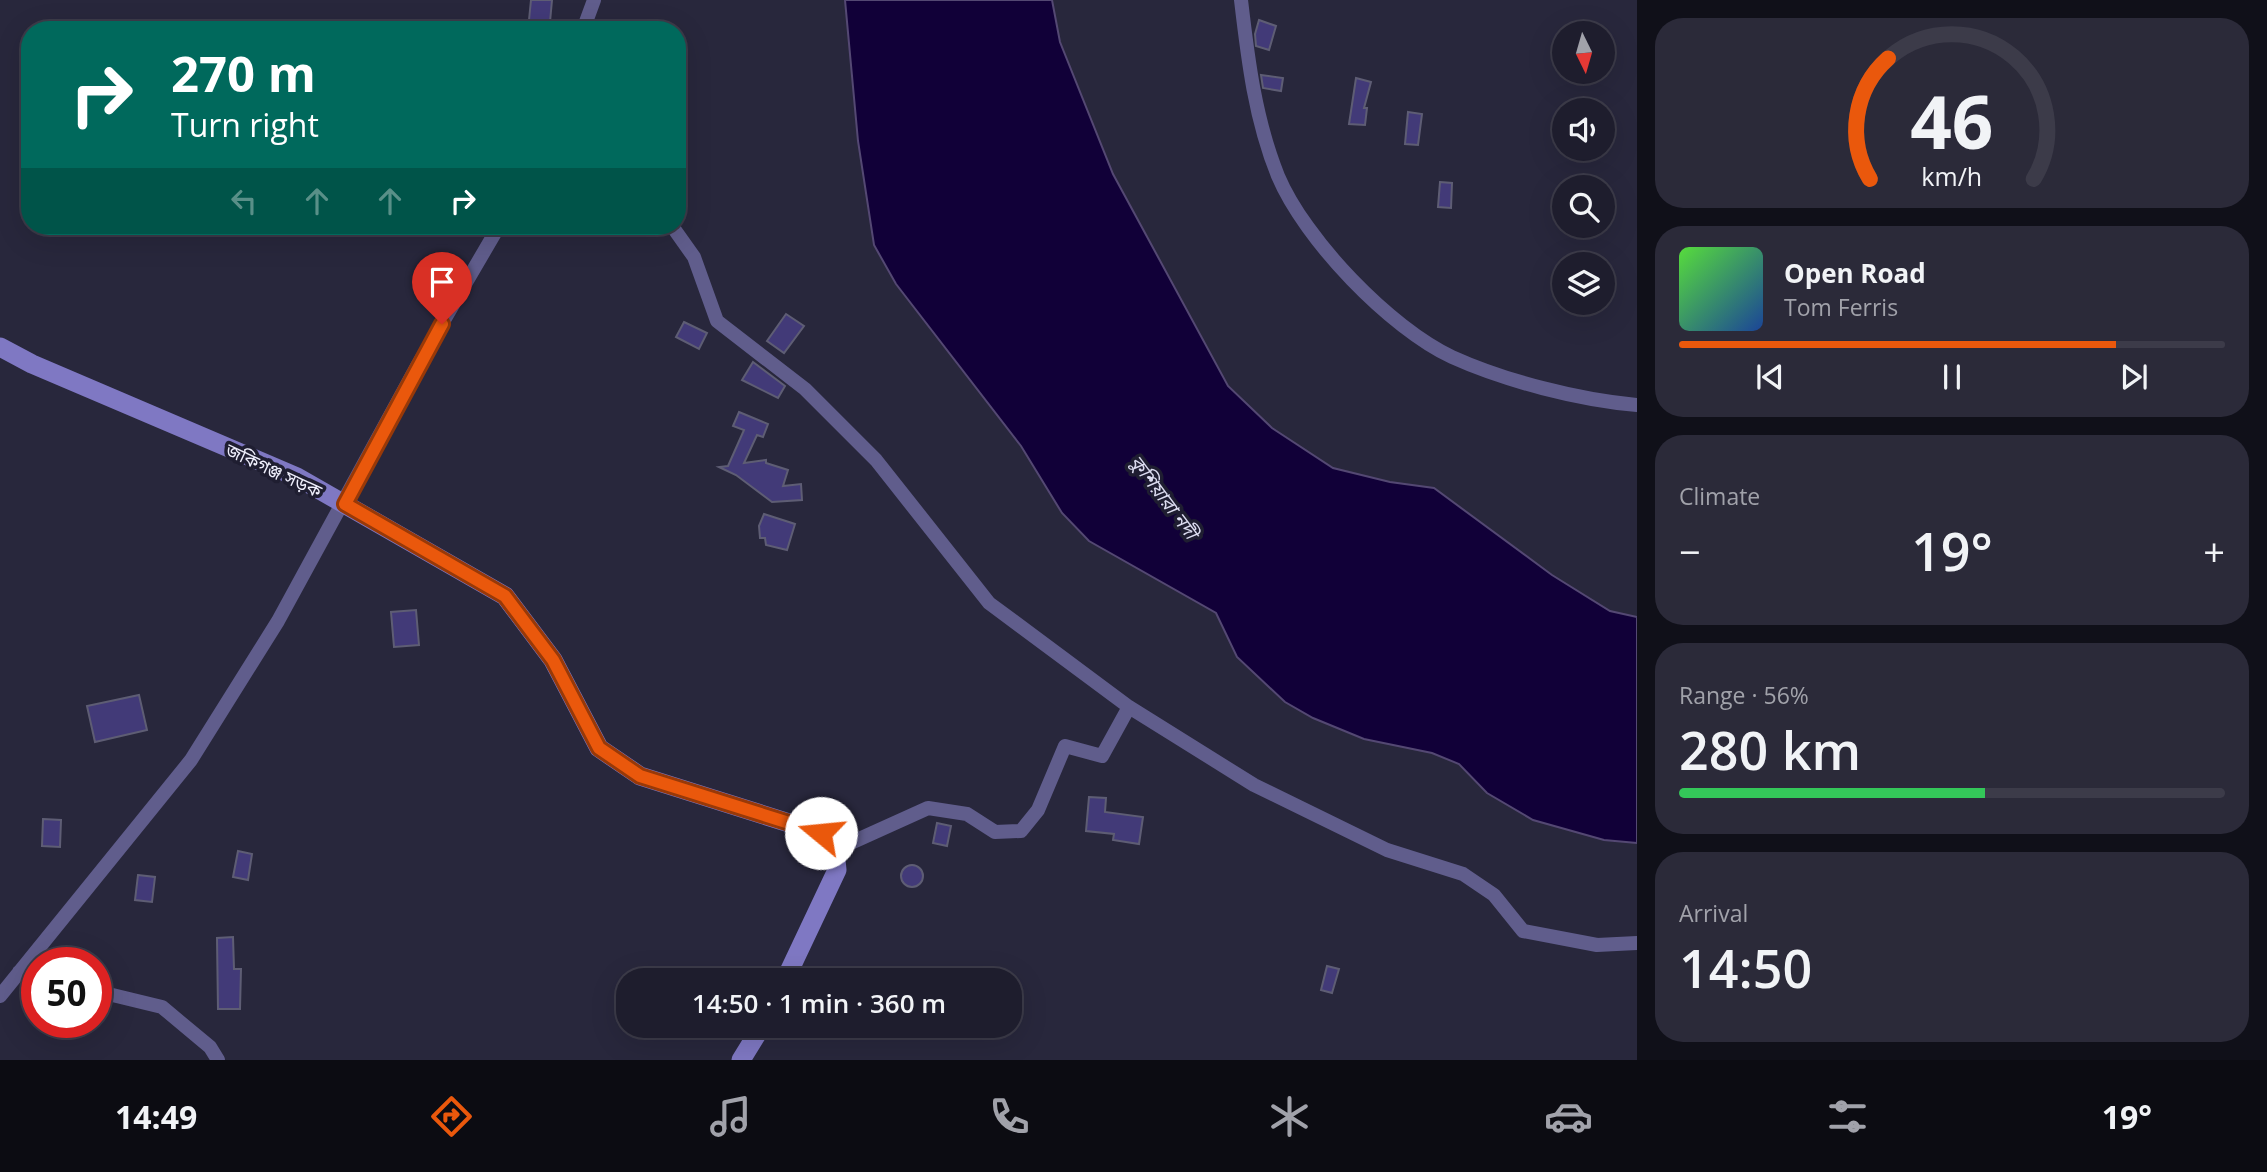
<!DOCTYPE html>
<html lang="en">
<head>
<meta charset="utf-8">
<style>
  body { margin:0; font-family:"Open Sans","Noto Sans Bengali",sans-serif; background:#2b2a39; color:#f1f3f6; height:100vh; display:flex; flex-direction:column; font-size:26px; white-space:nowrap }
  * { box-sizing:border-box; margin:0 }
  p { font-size:23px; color:#a1a2aa }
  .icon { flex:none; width:38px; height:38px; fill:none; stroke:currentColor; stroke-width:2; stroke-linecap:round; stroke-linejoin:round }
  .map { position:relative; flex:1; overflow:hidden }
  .panel { display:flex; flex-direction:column; gap:18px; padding:18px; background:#101019; width:630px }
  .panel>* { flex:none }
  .guide { position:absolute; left:21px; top:21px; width:665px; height:214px; border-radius:28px; box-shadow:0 7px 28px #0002,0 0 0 2px #3c3b49; background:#00695c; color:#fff; overflow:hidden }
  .needle { width:46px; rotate:175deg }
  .buttons { position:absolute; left:1552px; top:21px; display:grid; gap:14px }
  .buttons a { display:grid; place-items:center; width:63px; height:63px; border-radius:50%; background:#1e1d2d; box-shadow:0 7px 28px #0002,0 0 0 2px #3c3b49; font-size:35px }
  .speed { position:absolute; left:21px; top:947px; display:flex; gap:14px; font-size:35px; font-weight:700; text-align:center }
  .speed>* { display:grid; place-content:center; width:91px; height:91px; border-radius:50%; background:#1e1d2d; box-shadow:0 7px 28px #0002,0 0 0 2px #3c3b49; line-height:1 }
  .speed .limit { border:10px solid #d22; background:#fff; color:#111 }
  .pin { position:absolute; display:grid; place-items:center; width:60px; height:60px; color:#fff; margin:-72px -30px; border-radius:50% 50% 50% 0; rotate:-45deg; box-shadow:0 0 7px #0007 }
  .pin .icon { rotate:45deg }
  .me { position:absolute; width:77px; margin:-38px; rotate:287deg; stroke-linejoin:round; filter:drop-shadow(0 0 5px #0008) }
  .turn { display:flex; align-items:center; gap:24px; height:147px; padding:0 35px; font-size:32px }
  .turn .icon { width:91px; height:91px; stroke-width:2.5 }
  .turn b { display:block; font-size:49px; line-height:60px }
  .lanes { display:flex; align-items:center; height:66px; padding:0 35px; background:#0003; justify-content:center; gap:35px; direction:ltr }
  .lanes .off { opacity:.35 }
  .big { font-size:52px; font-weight:600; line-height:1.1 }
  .panel .widget { flex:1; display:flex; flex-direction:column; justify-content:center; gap:10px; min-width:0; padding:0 24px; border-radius:28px; background:#2b2a39 }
  .panel .dial { align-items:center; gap:0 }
  .dial svg { height:182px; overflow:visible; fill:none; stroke:#3c3b49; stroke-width:7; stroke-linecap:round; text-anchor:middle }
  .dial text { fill:#f1f3f6; stroke:none }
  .song { display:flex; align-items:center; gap:21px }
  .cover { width:84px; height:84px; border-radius:10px; background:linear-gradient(135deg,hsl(110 70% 55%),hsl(220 70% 35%)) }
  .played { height:7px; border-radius:4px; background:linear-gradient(90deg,#ea580c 80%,#3c3b49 80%) }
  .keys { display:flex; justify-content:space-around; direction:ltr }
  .heat { display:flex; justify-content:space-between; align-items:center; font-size:38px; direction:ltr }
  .charge { height:10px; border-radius:5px; background:linear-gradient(90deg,#34c759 56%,#3c3b49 0) }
  .trip { position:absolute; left:616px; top:968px; width:406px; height:70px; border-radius:28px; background:#1e1d2d; box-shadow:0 7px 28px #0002,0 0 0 2px #3c3b49; font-weight:600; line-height:70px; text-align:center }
  .tabs { display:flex; height:112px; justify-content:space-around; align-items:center; background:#0c0c12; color:#a1a2aa }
  .tabs .icon { width:49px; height:49px }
  .tabs .on { color:#ea580c }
  .tabs b { font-size:32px; color:#f1f3f6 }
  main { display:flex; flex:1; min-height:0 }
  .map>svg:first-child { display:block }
  .water { fill:#110038; stroke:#544873; stroke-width:2 }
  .building { fill:#423a78; stroke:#5e5d74; stroke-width:2 }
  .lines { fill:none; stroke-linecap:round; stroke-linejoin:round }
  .minor { stroke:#605d8c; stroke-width:14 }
  .secondary { stroke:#7f78c3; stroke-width:19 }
  .route-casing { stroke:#983908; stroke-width:18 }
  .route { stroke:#ea580c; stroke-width:12 }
  .labels { text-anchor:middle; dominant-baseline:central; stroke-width:7; stroke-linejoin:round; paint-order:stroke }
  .street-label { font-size:18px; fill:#efeffc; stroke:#1f1e31 }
  .water-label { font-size:19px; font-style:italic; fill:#dcdcf0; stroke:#1f1e31 }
</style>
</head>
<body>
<main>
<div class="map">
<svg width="1637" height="1060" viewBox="0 0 1637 1060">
  <rect width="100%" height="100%" fill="#28273c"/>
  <path class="water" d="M 845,0 L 1052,0 L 1060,42 L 1113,174 L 1228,386 L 1272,428 L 1333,468 L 1390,482 L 1434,488 L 1552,575 L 1610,611 L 1637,617 L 1637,843 L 1604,840 L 1533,820 L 1487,793 L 1459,764 L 1432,753 L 1364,739 L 1313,718 L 1285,702 L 1237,657 L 1216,613 L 1089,541 L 1062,513 L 1021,446 L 896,284 L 874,245 L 858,141 Z"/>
  <path class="building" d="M 531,0 L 552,0 L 550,22 L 529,20 Z
    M 1259,20 L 1276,26 L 1269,50 L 1256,46 L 1255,34 Z
    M 1261,75 L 1283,78 L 1281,91 L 1263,88 Z
    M 1356,78 L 1371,82 L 1364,108 L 1367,108 L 1365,125 L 1349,124 Z
    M 1408,112 L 1422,114 L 1418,145 L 1405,144 Z
    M 1440,182 L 1452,183 L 1451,208 L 1438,207 Z
    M 786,314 L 804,326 L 784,353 L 767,341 Z
    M 684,322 L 707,333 L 699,349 L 676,337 Z
    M 753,362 L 785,386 L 778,398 L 742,380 Z
    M 739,412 L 768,424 L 763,437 L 757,435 L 744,463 L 766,460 L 766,463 L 788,470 L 783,486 L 801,484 L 802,500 L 772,502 L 736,475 L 719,467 L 728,466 L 744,430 L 733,426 Z
    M 764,514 L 795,524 L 787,550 L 766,545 L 765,538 L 760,538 L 759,526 Z
    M 416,610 L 419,645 L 394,647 L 391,612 Z
    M 139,695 L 147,730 L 95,742 L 87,706 Z
    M 1089,797 L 1106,798 L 1105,812 L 1143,817 L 1139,844 L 1113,840 L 1114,834 L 1086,831 Z
    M 43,819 L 61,820 L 60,847 L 42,846 Z
    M 937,823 L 951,826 L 947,846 L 933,843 Z
    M 238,851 L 252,854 L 248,880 L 233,877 Z
    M901 876a11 11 0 1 1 22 0a11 11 0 1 1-22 0Z
    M 138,875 L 155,877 L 152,902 L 135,900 Z
    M 233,937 L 234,969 L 241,969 L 240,1009 L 218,1009 L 217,938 Z
    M 1327,966 L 1339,969 L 1332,993 L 1321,990 Z"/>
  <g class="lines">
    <path class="minor" d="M 1241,0 C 1248,60 1255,119 1278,176 C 1305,240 1390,328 1452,357 C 1505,381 1579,400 1637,405
      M 583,30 L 594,0
      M 672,226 L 694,257 L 717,321 L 805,389 L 876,460 L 989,603 L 1129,707
      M 835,850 L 928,808 L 967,814 L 995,832 L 1021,831 L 1038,810 L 1065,746 L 1102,756 L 1129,707 L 1254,785 L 1387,850 L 1463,874 L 1494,895 L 1523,931 L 1597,945 L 1637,943
      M 19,972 L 37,976
      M 96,991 L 162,1007 L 210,1047 L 218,1060
      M 0,996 L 191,760 L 278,621 L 416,368 L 499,226"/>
    <path class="secondary" d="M 0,347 L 32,364 L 297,477 L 505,596 L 553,660 L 599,748 L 640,776 L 821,833 L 835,850 L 837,870 L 785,980
      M 741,1060 L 762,1026"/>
  </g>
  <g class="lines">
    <g class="route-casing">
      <path id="route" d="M 442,324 L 345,504 L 505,596 L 553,660 L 599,748 L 640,776 L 821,833"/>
    </g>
    <use href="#route" class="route"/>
  </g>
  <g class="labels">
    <g class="street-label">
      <text transform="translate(274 470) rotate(25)">জকিগঞ্জ সড়ক</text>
    </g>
    <g class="water-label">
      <text transform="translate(1164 497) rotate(53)">কুশিয়ারা নদী</text>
    </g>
  </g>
</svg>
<div class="buttons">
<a><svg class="needle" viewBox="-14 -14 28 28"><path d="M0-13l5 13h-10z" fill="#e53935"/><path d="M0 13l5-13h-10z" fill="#a1a2aa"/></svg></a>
<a><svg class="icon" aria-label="sound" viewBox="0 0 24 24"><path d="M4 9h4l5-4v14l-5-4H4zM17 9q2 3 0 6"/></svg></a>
<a><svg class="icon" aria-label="search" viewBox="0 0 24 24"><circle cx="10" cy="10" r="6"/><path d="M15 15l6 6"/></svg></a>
<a><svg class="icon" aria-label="layers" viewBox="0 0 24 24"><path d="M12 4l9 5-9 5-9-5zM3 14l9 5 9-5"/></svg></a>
</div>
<div class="speed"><div class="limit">50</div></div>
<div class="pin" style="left:442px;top:324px;background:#d93025"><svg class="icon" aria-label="arrive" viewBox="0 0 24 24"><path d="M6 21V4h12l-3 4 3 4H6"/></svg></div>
<svg class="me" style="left:821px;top:833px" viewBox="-20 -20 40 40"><circle r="19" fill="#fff"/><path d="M0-13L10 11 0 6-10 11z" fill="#ea580c"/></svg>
<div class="trip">14:50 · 1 min · 360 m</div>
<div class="guide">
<div class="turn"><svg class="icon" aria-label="right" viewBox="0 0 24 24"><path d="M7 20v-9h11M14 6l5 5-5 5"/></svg><div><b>270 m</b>Turn right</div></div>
<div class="lanes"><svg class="icon off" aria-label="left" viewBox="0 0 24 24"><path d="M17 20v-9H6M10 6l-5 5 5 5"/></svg><svg class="icon off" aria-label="ahead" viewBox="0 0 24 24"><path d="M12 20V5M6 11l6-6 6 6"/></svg><svg class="icon off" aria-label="ahead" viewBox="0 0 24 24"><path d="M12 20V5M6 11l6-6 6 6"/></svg><svg class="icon" aria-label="right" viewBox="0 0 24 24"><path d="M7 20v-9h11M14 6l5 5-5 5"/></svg></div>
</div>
</div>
<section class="panel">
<div class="widget dial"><svg viewBox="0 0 100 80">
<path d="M14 69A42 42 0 1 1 86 69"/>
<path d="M14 69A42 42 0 0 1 22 16" stroke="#ea580c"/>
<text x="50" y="56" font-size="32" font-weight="700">46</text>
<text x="50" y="72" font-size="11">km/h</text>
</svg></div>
<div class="widget">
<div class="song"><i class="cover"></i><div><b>Open Road</b><p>Tom Ferris</p></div></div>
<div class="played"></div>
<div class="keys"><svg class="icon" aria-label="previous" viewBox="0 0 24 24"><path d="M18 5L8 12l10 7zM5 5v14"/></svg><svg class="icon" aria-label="pause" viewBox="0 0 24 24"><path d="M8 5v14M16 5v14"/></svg><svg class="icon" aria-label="next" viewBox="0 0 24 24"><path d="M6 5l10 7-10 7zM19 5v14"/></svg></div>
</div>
<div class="widget"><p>Climate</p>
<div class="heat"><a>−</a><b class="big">19°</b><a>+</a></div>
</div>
<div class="widget"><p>Range · 56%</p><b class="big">280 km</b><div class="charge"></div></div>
<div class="widget"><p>Arrival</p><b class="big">14:50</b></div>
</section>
</main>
<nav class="tabs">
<b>14:49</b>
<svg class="icon on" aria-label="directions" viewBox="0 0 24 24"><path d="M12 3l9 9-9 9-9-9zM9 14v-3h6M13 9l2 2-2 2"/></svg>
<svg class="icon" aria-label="music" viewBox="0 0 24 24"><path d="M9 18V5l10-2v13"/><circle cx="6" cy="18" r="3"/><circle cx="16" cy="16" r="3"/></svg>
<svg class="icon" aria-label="phone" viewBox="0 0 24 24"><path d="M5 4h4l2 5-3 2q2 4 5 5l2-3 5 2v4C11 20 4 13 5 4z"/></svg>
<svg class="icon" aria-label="climate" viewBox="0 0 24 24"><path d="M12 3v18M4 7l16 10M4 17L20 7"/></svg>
<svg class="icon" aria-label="car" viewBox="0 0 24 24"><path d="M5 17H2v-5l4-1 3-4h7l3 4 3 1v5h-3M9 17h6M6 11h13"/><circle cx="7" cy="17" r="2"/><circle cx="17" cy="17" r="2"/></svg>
<svg class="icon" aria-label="filters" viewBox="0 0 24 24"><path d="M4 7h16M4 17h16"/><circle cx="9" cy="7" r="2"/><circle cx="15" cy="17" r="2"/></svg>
<b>19°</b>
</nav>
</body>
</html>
